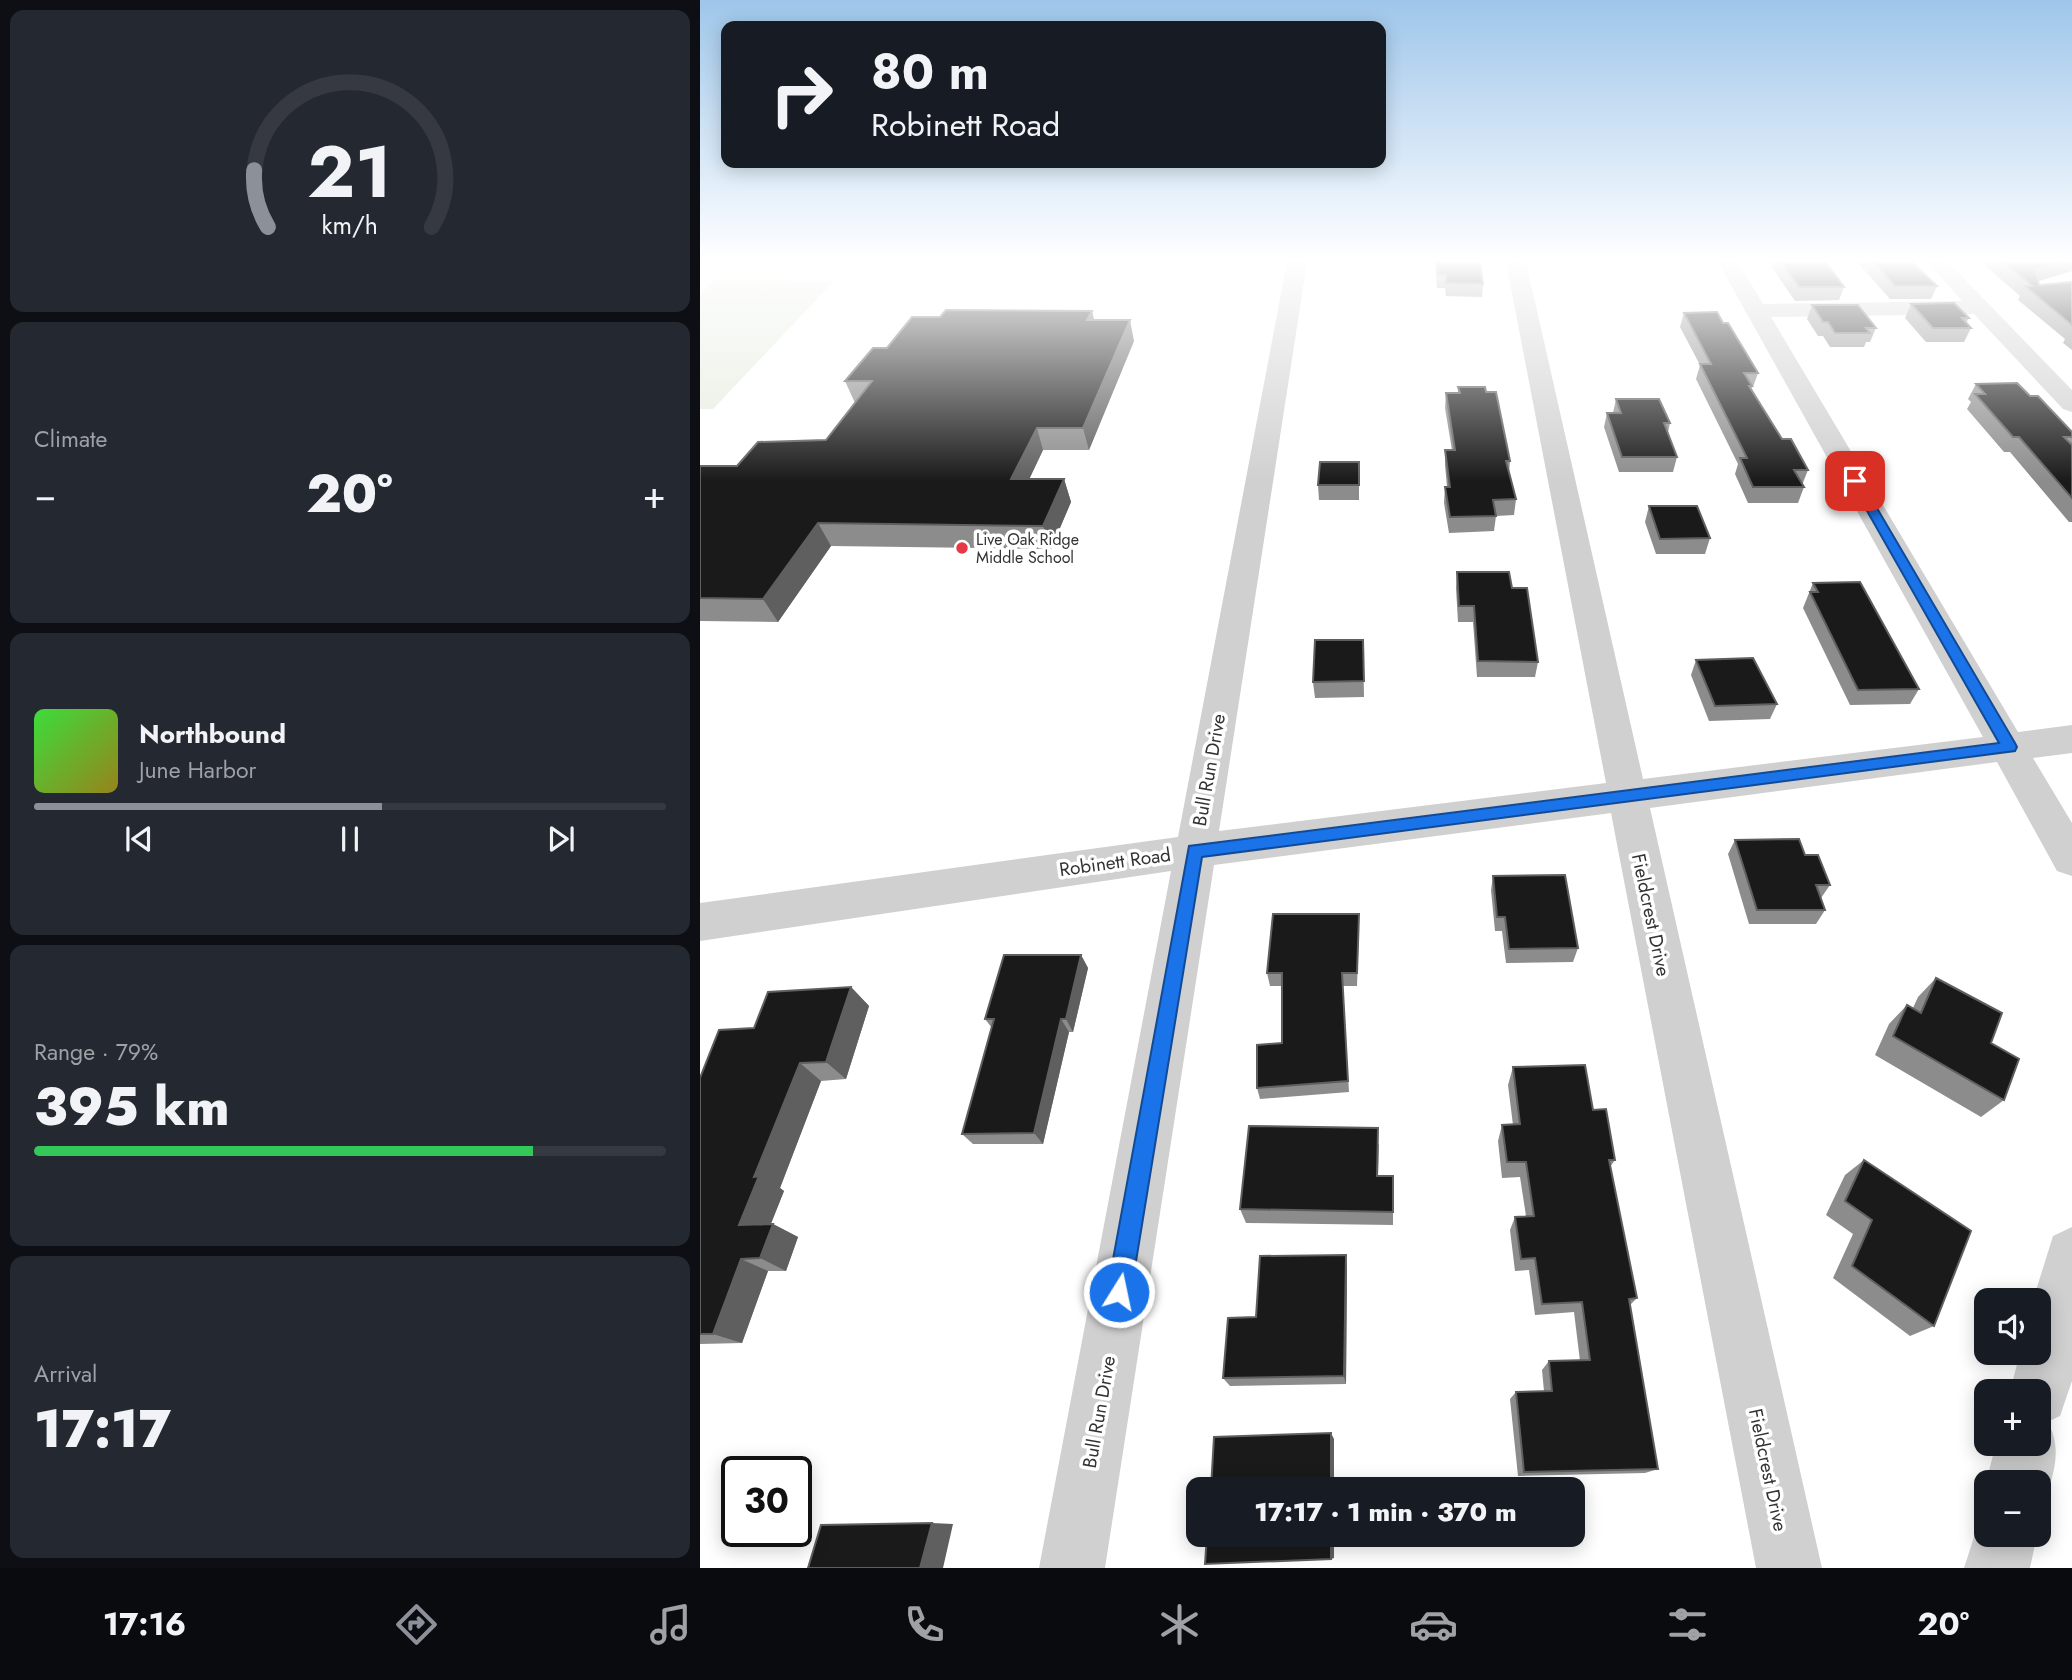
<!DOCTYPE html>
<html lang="en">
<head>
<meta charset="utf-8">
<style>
  body { margin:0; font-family:Jost,sans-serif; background:#242831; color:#f1f3f6; height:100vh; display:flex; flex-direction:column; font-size:26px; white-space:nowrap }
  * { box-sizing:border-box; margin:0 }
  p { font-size:23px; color:#9ea1a6 }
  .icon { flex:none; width:38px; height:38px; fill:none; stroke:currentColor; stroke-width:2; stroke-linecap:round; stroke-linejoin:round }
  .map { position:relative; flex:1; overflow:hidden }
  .panel { display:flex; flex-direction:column; gap:10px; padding:10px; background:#0d0f14; width:700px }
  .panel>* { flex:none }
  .hud { position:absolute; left:21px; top:21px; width:665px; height:147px; border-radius:14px; box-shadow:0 4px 18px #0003; background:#171b24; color:#f1f3f6; overflow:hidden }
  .tools { position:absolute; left:1274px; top:1288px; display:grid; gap:14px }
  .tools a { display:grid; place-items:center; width:77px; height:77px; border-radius:14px; background:#171b24; box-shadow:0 4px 18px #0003; font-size:35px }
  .speed { position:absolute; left:21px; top:1456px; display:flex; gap:14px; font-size:35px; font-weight:700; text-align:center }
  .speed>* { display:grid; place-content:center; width:91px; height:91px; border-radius:50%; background:#171b24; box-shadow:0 4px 18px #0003; line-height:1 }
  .speed .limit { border:4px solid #111; border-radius:10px; background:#fff; color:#111 }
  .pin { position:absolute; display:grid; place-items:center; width:60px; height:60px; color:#fff; margin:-30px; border-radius:14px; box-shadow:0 4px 10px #0006 }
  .me { position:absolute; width:77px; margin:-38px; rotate:10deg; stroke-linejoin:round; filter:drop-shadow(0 0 5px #0008) }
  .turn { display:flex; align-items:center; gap:24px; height:147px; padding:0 35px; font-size:32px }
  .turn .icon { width:91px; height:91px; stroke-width:2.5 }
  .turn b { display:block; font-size:49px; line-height:60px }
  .big { font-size:52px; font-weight:800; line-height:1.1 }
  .panel .tile { flex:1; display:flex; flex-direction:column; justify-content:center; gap:10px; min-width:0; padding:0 24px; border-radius:14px; background:#242831 }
  .panel .dial { align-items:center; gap:0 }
  .dial svg { height:182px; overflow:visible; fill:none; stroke:#363941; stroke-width:7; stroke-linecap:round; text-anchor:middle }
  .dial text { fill:#f1f3f6; stroke:none }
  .song { display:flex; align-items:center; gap:21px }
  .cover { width:84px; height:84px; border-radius:10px; background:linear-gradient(135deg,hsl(120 70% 55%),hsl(50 70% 35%)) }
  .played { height:7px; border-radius:4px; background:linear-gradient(90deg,#8c9099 55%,#363941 55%) }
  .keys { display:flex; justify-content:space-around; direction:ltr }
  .heat { display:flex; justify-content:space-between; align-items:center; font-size:38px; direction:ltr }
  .charge { height:10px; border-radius:5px; background:linear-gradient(90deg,#34c759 79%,#363941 0) }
  .trip { position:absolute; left:486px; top:1477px; width:399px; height:70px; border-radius:14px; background:#171b24; box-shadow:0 4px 18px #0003; font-weight:800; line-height:70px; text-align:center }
  .tab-bar { display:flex; height:112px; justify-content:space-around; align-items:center; background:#090b0e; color:#9ea1a6 }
  .tab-bar .icon { width:49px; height:49px }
  .tab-bar .current { color:#8c9099 }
  .tab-bar b { font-size:32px; color:#f1f3f6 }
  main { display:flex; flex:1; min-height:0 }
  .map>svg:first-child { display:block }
  .green { fill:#e6ecdf }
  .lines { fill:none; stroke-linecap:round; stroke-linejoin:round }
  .minor { fill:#d0d0d0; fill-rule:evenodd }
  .wall { fill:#8c8c8c }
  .shaded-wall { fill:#5f5f5f }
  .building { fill:#1a1a1a; stroke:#5f5f5f; stroke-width:2 }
  .route { fill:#1a73e8; stroke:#114b97; stroke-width:2 }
  .poi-dot { fill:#e63946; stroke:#fff; stroke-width:2.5 }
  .labels { text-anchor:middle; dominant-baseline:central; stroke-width:7; stroke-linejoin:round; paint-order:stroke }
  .far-poi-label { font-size:16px; fill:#333; stroke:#fff; text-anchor:start }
  .street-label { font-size:19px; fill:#333; stroke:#fff }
</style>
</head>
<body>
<main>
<section class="panel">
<div class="tile dial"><svg viewBox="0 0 100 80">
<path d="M14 69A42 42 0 1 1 86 69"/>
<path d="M14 69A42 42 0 0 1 8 44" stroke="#8c9099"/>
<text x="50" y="56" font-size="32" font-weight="700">21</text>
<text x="50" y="72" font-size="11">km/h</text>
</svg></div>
<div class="tile"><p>Climate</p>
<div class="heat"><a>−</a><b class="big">20°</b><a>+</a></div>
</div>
<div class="tile">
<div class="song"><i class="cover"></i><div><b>Northbound</b><p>June Harbor</p></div></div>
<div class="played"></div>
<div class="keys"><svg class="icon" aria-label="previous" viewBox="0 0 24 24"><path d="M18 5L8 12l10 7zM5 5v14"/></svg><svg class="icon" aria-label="pause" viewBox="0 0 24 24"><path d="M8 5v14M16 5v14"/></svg><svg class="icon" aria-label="next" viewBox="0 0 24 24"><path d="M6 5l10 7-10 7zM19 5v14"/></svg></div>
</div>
<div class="tile"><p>Range · 79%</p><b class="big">395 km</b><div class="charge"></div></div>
<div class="tile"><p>Arrival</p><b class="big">17:17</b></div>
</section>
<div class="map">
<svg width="1372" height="1568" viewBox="0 0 1372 1568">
  <rect width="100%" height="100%" fill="#fff"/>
  <path class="green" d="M 15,280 L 134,281 L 13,409 L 0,409 L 0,293 Z"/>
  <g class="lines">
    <path class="minor" d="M 587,262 L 607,262 L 519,831 L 906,783 L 806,262 L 826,262 L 943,779 L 1283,737 L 1018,262 L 1038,262 L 1063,304 L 1262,301 L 1227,262 L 1248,262 L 1372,390 L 1372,412 L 1363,409 L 1274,314 L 1071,317 L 1318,732 L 1372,725 L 1372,753 L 1333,758 L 1372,823 L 1372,876 L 1357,871 L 1297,762 L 950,808 L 1122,1568 L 1056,1568 L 911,813 L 514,865 L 405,1568 L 339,1568 L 471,871 L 0,941 L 0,903 L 478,837 Z
      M 1372,1227 L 1372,1381 L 1360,1416 L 1347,1422 C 1363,1444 1355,1483 1339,1505 L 1339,1482 L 1286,1482 L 1296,1444 L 1339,1444 L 1339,1391 L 1310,1391 L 1320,1353 L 1339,1353 L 1339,1300 L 1333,1300 L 1353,1236 Z
      M 1286,1510 L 1286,1535 L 1337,1535 L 1330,1568 L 1264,1568 L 1282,1512 Z"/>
  </g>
  <path class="wall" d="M 735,262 L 780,262 L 783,284 L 782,297 L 746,296 L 745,288 L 737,288 Z
    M 1072,262 L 1126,262 L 1144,287 L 1139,300 L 1095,301 L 1071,266 Z
    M 1157,262 L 1212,262 L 1237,286 L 1231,299 L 1190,299 Z
    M 1281,262 L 1372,262 L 1372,271 L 1338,281 L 1339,285 L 1372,282 L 1372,350 L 1363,343 L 1365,339 L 1318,300 L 1320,296 Z
    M 1211,304 L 1269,318 L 1266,323 L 1271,328 L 1264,342 L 1226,342 L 1205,318 Z
    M 1112,305 L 1176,328 L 1170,342 L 1166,342 L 1164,347 L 1130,347 L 1123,336 L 1118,336 L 1107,319 Z
    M 392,311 L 394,320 L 434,341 L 389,450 L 343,450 L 329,479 L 364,479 L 371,502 L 351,549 L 131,546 L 78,622 L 0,621 L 0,466 L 37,466 L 126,440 L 155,403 L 145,381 L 187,348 L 240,317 Z
    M 984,313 L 1023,323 L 1058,373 L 1053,387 L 1051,388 L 1082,439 L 1108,470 L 1102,485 L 1104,487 L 1098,503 L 1048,503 L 1035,474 L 1038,464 L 996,379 L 1000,365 L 980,327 Z
    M 1276,384 L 1330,396 L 1372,432 L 1372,522 L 1369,522 L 1310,452 L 1304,452 L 1267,409 L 1271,402 L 1268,399 Z
    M 758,387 L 786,392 L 810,461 L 809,473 L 816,499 L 814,515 L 796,516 L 794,531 L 749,533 L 744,503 L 745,487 L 747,487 L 745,465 L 745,450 L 752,450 L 745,408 L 746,393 L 758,393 Z
    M 916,399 L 970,423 L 968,432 L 977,457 L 973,472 L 919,472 L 904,427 L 907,413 L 913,413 Z
    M 659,462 L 659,500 L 619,500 L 618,485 Z
    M 949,506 L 1010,538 L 1005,554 L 956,554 L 945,522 Z
    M 757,572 L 812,588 L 838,662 L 835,677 L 777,677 L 773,622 L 758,622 L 756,588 Z
    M 1113,583 L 1219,689 L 1210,704 L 1150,705 L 1103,608 Z
    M 663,640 L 664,697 L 615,698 L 613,682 Z
    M 996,660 L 1077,704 L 1070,719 L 1009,721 L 991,675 Z
    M 1035,840 L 1105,855 L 1130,885 L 1121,898 L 1125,910 L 1116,924 L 1049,924 L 1028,854 Z
    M 793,876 L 878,948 L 873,962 L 806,963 L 802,931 L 795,931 L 791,890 Z
    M 659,928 L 657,986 L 643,986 L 649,1092 L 560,1099 L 557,1088 L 582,1043 L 582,986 L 570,986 L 567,973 Z
    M 381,955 L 388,968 L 373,1032 L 369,1032 L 343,1144 L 273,1144 L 262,1134 L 292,1028 L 285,1019 Z
    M 1236,978 L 1291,1043 L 1304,1100 L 1281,1117 L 1175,1055 L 1189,1024 L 1207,1005 L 1213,1008 L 1218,997 Z
    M 151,987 L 169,1006 L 146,1079 L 121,1081 L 80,1188 L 84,1191 L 71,1224 L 73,1224 L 98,1237 L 86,1271 L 68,1271 L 42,1343 L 0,1344 L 0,1078 L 54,1028 Z
    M 813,1067 L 893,1110 L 915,1160 L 910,1167 L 937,1298 L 930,1305 L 958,1469 L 945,1473 L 818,1476 L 810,1399 L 816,1392 L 844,1391 L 842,1370 L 849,1361 L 880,1361 L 874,1312 L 835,1315 L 829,1270 L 815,1271 L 810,1230 L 815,1217 L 826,1216 L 820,1177 L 802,1178 L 798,1141 L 802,1125 L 813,1125 L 808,1085 Z
    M 679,1144 L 678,1176 L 693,1176 L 693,1225 L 546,1223 L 540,1209 Z
    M 1164,1160 L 1234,1326 L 1210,1336 L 1133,1278 L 1153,1234 L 1126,1215 L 1145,1175 Z
    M 647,1268 L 646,1384 L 530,1386 L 523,1378 L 556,1317 Z"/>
  <path class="shaded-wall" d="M 1365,262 L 1372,262 L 1372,271 L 1329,284 L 1335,270 Z
    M 392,311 L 397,332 L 387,320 Z
    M 430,320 L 434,341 L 389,450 L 383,428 Z
    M 337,428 L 343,450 L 319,501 L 311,479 Z
    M 364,479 L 371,502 L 351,549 L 343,526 Z
    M 118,523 L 131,546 L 78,622 L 63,599 Z
    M 381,955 L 388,968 L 373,1032 L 366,1019 Z
    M 151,987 L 169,1006 L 146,1079 L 126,1062 Z
    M 361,1019 L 369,1032 L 343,1144 L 334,1133 Z
    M 100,1063 L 121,1081 L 80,1188 L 84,1191 L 65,1238 L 39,1225 L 54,1177 Z
    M 73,1224 L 98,1237 L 86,1271 L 60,1258 Z
    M 646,1255 L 647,1268 L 646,1384 L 644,1376 Z
    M 41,1259 L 68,1271 L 42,1343 L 13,1334 Z
    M 631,1433 L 634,1439 L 634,1489 L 631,1489 Z
    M 232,1523 L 253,1524 L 243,1568 L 220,1568 Z
    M 631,1535 L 634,1535 L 634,1558 L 631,1559 Z"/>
  <path class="building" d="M 736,262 L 780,262 L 783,284 L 746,283 L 746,275 L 738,275 Z
    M 1081,262 L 1126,262 L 1144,287 L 1099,287 Z
    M 1173,262 L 1212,262 L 1237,286 L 1195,286 Z
    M 1303,262 L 1365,262 L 1335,270 L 1339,285 L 1372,282 L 1372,325 L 1325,286 L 1332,286 Z
    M 1254,303 L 1269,318 L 1262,318 L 1271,328 L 1233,328 L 1211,304 Z
    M 1112,305 L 1158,305 L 1176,328 L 1166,328 L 1170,333 L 1135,333 L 1128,322 L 1123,322 Z
    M 246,310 L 392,311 L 387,320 L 430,320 L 383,428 L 337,428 L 311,479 L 364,479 L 343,526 L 118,523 L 63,599 L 0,598 L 0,466 L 37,466 L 58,442 L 126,440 L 172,381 L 145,381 L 173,348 L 187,348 L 212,317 L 240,317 Z
    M 1017,312 L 1023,323 L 1028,323 L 1058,373 L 1044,373 L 1052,386 L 1049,386 L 1082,439 L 1091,439 L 1108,470 L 1094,470 L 1104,487 L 1053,487 L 1040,458 L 1047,458 L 1000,364 L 1011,364 L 984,313 Z
    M 1317,383 L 1330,396 L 1338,396 L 1372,432 L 1372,437 L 1364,437 L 1372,445 L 1372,498 L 1319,437 L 1313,437 L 1275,394 L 1285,394 L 1276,384 Z
    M 758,387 L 785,387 L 786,392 L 796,392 L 810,461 L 806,461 L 816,499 L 793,500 L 796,516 L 750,517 L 745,487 L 750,487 L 745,450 L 755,450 L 746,393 L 760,393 Z
    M 916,399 L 959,399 L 970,423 L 964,423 L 977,457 L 922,457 L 907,413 L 921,413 Z
    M 620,462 L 659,462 L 659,485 L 618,485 Z
    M 949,506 L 997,506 L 1010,538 L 960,539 Z
    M 757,572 L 809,572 L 812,588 L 827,588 L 838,662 L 778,661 L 774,606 L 759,606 Z
    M 1160,582 L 1219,689 L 1158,690 L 1110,592 L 1118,592 L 1113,583 Z
    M 615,640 L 663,640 L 664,681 L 613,682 Z
    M 1053,658 L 1077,704 L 1015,706 L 996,660 Z
    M 1099,839 L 1105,855 L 1118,855 L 1130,885 L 1116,885 L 1125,910 L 1057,910 L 1035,840 Z
    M 865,875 L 878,948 L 809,949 L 805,917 L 797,917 L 793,876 Z
    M 573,914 L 659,914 L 657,973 L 642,973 L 648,1081 L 557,1088 L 557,1045 L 582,1043 L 582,973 L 567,973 Z
    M 304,955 L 381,955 L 366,1019 L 361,1019 L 334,1133 L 262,1134 L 294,1019 L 285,1019 Z
    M 1236,978 L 1302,1013 L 1291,1043 L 1319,1059 L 1304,1100 L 1193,1036 L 1207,1005 L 1221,1013 Z
    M 151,987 L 126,1062 L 100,1063 L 54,1177 L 59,1176 L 39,1225 L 73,1224 L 60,1258 L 41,1259 L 13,1334 L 0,1334 L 0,1078 L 19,1030 L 54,1028 L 68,992 Z
    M 885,1065 L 893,1110 L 906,1109 L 915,1160 L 909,1160 L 937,1298 L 929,1299 L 958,1469 L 824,1472 L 816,1392 L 852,1391 L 849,1361 L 890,1360 L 882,1302 L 842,1304 L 835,1258 L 821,1259 L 815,1217 L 834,1216 L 826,1162 L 807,1162 L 802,1125 L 820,1124 L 813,1067 Z
    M 549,1126 L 678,1128 L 677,1176 L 693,1176 L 693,1212 L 540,1209 Z
    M 1164,1160 L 1271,1231 L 1234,1326 L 1152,1266 L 1172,1220 L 1145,1201 Z
    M 646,1255 L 644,1376 L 523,1378 L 528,1318 L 556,1317 L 560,1256 Z
    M 631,1433 L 631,1489 L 511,1489 L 514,1437 Z
    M 232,1523 L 220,1568 L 108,1568 L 121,1525 Z
    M 507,1535 L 631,1535 L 631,1559 L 505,1564 Z"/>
  <linearGradient id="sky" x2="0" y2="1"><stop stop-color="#9ec6ea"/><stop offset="0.54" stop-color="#fff"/><stop offset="1" stop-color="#fff" stop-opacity="0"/></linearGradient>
  <rect width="1372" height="481" fill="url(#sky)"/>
  <path class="route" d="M 1155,477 L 1161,481 L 1315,743 L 1317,747 L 1315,751 L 502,857 L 431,1292 L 427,1300 L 419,1304 L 411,1300 L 407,1292 L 489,846 L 1299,743 L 1150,481 Z"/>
  <circle class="poi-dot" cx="262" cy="548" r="7"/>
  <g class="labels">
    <g class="far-poi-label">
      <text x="276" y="539">Live Oak Ridge<tspan x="276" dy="18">Middle School</tspan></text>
    </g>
    <g class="street-label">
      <text transform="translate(509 770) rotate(-80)">Bull Run Drive</text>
      <text transform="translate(415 862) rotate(-8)">Robinett Road</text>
      <text transform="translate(951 915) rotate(78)">Fieldcrest Drive</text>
      <text transform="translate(399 1412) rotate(-80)">Bull Run Drive</text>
      <text transform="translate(1068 1470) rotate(78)">Fieldcrest Drive</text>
    </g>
  </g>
</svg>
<div class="tools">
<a><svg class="icon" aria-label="sound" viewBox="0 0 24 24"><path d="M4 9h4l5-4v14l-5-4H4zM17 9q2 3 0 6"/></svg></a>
<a>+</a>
<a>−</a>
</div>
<div class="speed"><div class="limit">30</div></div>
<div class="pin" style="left:1155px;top:481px;background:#d93025"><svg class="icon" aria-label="arrive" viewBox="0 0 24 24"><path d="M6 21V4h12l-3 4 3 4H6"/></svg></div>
<svg class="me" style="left:419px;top:1292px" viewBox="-20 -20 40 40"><circle r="17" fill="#1a73e8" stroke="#fff" stroke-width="3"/><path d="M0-11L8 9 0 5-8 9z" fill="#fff"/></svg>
<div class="trip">17:17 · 1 min · 370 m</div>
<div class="hud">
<div class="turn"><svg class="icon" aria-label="right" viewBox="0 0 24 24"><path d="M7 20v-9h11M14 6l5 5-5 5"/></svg><div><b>80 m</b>Robinett Road</div></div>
</div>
</div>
</main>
<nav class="tab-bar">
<b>17:16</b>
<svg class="icon current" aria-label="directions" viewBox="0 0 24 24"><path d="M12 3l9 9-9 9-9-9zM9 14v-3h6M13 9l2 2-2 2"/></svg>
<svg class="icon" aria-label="music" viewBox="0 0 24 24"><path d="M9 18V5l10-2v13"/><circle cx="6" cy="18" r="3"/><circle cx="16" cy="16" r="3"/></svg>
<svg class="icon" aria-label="phone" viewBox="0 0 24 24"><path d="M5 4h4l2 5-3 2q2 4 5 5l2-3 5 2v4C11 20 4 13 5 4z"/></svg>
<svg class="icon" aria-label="climate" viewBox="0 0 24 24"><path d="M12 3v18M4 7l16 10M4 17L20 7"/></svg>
<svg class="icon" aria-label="car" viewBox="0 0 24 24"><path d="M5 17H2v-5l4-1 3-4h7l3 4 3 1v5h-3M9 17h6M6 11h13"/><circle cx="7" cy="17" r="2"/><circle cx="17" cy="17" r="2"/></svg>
<svg class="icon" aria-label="filters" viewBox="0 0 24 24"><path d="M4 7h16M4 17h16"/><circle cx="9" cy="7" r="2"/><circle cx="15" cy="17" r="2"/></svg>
<b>20°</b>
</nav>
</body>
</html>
